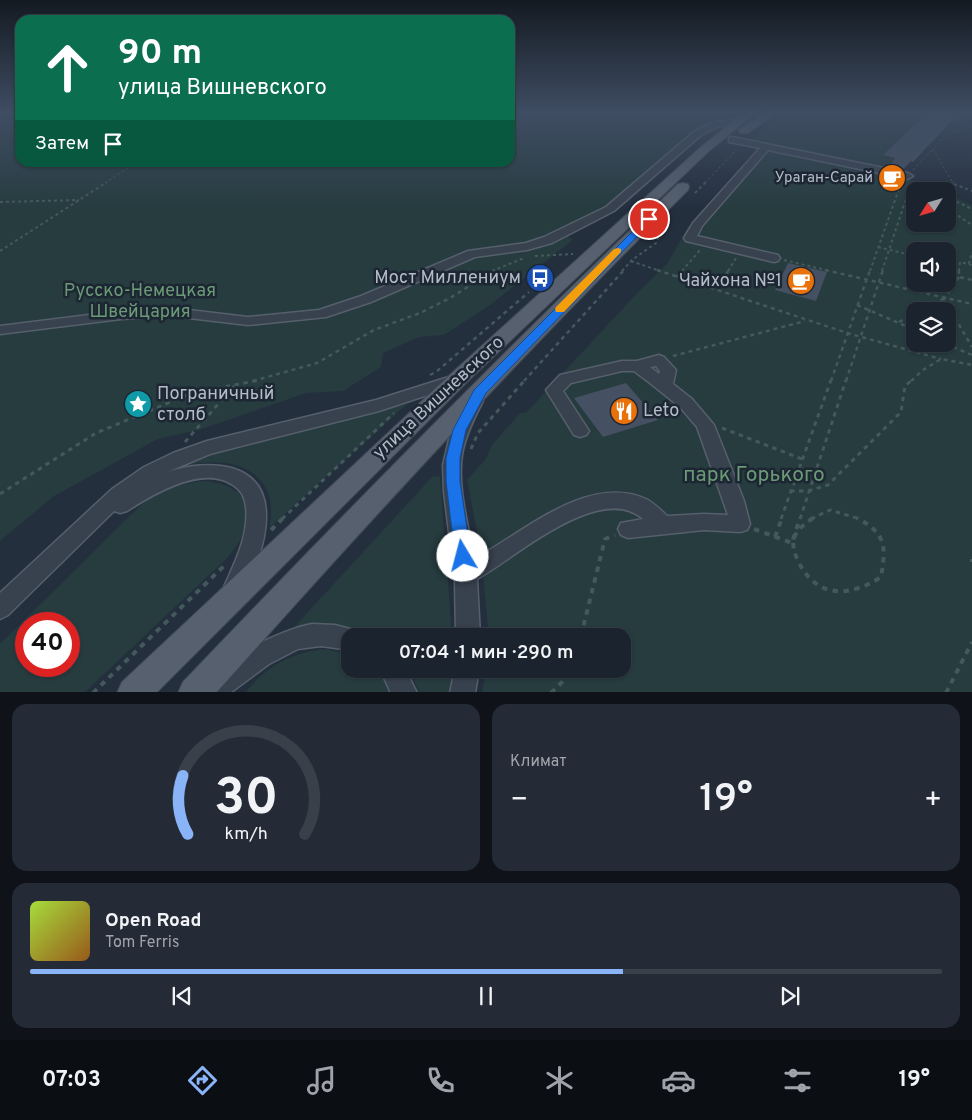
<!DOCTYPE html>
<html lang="ru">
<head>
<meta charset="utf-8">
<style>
  body { margin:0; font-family:Overpass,sans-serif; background:#242b36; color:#f1f3f6; height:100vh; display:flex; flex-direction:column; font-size:19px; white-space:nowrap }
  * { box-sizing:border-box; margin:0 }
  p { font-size:16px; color:#a0a4aa }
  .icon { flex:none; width:28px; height:28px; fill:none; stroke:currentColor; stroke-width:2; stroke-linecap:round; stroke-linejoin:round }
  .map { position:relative; height:692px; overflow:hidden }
  .details { display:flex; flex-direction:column; gap:12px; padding:12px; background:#0f1319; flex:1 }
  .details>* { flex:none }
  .hud { position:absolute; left:15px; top:15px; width:500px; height:152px; border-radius:15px; box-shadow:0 1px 4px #0004,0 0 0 1px #39404a; background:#0b6e4f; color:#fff; overflow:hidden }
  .needle { width:32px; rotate:233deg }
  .tools { position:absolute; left:906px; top:182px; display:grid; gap:10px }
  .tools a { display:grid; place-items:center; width:50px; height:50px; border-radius:10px; background:#1b232e; box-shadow:0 1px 4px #0004,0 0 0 1px #39404a; font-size:25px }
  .speed { position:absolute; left:15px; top:612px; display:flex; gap:10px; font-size:25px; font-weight:700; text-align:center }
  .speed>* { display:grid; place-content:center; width:65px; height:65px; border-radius:50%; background:#1b232e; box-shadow:0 1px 4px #0004,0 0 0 1px #39404a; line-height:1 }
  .speed .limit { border:8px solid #d22; background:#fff; color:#111 }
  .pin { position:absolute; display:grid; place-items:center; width:42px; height:42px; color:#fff; margin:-21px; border:2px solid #fff; border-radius:50%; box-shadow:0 1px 5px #0007 }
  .me { position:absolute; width:55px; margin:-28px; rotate:352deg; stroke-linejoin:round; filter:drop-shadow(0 0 4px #0008) }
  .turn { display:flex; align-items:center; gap:18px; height:105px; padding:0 20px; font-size:22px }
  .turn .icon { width:65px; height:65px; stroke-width:2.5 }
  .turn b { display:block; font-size:35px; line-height:42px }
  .then { display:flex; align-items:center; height:48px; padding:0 20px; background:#0003; gap:10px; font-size:19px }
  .big { font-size:38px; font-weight:600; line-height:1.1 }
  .details .tile { flex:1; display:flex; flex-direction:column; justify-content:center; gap:8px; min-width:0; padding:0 18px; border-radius:15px; background:#242b36 }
  .details .dial { align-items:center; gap:0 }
  .dial svg { height:130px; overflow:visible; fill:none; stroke:#39404a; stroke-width:7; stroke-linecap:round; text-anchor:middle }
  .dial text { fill:#f1f3f6; stroke:none }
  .song { display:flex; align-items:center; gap:15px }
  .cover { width:60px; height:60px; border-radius:8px; background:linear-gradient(135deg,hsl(80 70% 55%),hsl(30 70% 35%)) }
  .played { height:5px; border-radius:2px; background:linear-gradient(90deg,#8ab4f8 65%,#39404a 65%) }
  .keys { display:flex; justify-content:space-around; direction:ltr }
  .heat { display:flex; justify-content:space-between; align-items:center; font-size:28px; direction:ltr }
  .details .tiles { flex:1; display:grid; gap:12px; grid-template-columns:1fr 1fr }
  .tile:last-child { grid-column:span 2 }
  .trip { position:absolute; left:341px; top:628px; width:290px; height:50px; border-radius:15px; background:#1b232e; box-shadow:0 1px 4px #0004,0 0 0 1px #39404a; font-weight:600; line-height:50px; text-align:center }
  .menu { display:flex; height:80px; justify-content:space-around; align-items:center; background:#0b0e12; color:#a0a4aa }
  .menu .icon { width:35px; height:35px }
  .menu .selected { color:#8ab4f8 }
  .menu b { font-size:22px; color:#f1f3f6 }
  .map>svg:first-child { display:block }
  .green { fill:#263c3f; fill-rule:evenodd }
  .building { fill:#455162 }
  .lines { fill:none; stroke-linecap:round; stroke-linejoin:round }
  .minor-casing { stroke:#565f6c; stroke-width:3 }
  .major-casing { stroke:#414a57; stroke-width:2 }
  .path-far4 { stroke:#44595c; stroke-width:1; stroke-dasharray:2.5 2.5; stroke-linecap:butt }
  .path-far3 { stroke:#44595c; stroke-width:2; stroke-dasharray:3 3; stroke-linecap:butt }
  .path-far2 { stroke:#44595c; stroke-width:2.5; stroke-dasharray:4 4; stroke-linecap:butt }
  .path-far1 { stroke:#44595c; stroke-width:3; stroke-dasharray:4.5 4.5; stroke-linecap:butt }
  .path { stroke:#44595c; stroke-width:4; stroke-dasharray:5.5 5.5; stroke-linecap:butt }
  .minor { fill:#38414e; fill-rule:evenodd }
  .major { fill:#56606e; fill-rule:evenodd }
  .route { fill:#1a73e8; stroke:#114b97 }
  .slow { fill:#f59e0b }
  .labels { text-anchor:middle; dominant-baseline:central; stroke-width:5; stroke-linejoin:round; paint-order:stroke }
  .far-poi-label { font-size:15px; fill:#b4bcc9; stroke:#1d2633; text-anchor:end }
  .poi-label { font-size:18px; fill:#b4bcc9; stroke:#1d2633; text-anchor:end }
  .park-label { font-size:18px; fill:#6b9a76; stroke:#1d2633 }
  .street-label { font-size:18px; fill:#b4bcc9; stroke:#1d2633 }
  .near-park-label { font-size:21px; fill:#6b9a76; stroke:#1d2633 }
</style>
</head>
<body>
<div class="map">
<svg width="972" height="693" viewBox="0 0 972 693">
  <rect width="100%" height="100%" fill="#242f3e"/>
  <path class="green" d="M 0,112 L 20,112 L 20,162 L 510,162 L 510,112 L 726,112 L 710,121 L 714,123 L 607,208 L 561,231 L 573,240 L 490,305 L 444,335 L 419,337 L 383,353 L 381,367 L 343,391 L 306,393 L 202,429 L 158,439 L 54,496 L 0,541 Z
    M 788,112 L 972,112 L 972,119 L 957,124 L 950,122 L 901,172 L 750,141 L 767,126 Z
    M 767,151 L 918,182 L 940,191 L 915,191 L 915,224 L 948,224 L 948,194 L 972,205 L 972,692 L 482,692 L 487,669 L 622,669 L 622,636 L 489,636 L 480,547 L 467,480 L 485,460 L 492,445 L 520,413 L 526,413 L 639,291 L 667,264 L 688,227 L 715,205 ZM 915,251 L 948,251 L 948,284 L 915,284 ZM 915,311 L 948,311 L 948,344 L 915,344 Z
    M 407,404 L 269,528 C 280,479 245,458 200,463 C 183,465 168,472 153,479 L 211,450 Z
    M 433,476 L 440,477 L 452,636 L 374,636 C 342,621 318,628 286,636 Z
    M 204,481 C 259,485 257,527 225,560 L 85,692 L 0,693 L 0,644 L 144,502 C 163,490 181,483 204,481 ZM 26,624 L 69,624 L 69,666 L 26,666 Z
    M 324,649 L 350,654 L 350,669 L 375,669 L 389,686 L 392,693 L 245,693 C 268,665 289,654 324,649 Z
    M 409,669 L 454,669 L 452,692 L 419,692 Z"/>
  <path class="building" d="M 928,112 L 960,112 L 913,162 L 911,161 L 902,170 L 889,167 L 895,158 L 883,155 Z
    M 788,263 L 827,272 L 816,301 L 775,290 Z
    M 626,383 L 658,420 L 603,437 L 574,398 Z"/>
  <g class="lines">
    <g class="minor-casing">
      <path id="minor" d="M 736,120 L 739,121 L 739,125 L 719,126 L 701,135 L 614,211 L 552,243 L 527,250 L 475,257 L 371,302 L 326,317 L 248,325 L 172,316 L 121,319 L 0,334 L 0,326 L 121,311 L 172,308 L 248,317 L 319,310 L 361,296 L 468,251 L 526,243 L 544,237 L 606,207 L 695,131 L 714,122 Z
        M 732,137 L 908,173 L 913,176 L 908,179 L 768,150 L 702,226 L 697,236 L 778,255 L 780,258 L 778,261 L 774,262 L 686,241 L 684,238 L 693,223 L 760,148 L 729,142 L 729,138 Z
        M 659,355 L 664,357 L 676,370 L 673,384 L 692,399 L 714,425 L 744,501 L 750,524 L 747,530 L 740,532 L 704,530 L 628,538 L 621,535 L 618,529 L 621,523 L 643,519 C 600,481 515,558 477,579 L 480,636 L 456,636 L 455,581 L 444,492 L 443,465 L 450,435 L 469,397 L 475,395 L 481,397 L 483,401 C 474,418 465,436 462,455 C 457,489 469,526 474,559 C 523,533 587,473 646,499 C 654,503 661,510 667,516 L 704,514 L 728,515 L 697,427 L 680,407 L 650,383 L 634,371 L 622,371 L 571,383 L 563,391 L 589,431 L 586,435 L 580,437 L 574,435 L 546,390 L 560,375 L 622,361 L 637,361 ZM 656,366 L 660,371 L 659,374 L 650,367 Z
        M 458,374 L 464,375 L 466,379 L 464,383 L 379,411 L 210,454 L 167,472 C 208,459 267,460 266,517 C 266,544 254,570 243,594 L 235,597 L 227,594 L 224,587 C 235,562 249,535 246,507 C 245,497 241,490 233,485 C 203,464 153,494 127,511 L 120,513 L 114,511 L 8,615 L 0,619 L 0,593 L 112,489 L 144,467 L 173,453 L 207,441 L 376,400 Z
        M 312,624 L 335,625 L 358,631 L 361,636 L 350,636 L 350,650 L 321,646 L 298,649 L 269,664 L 230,693 L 203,693 L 201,689 C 213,662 283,629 312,624 Z
        M 380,669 L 405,669 L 417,693 L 391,693 Z
        M 455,669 L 479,669 L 475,693 L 450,693 Z"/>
    </g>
    <g class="major-casing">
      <path id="major" d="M 745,112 L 757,112 L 710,150 L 466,383 L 156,693 L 117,693 L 122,682 L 452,373 L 702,146 Z
        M 765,112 L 777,112 L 748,133 L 740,133 L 739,131 L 740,129 Z
        M 683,183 L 688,184 L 689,187 L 688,190 C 524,352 369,521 216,693 L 178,693 L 183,682 C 345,512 509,346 678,184 Z"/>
    </g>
    <path class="path-far4" d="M 933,149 L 953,183
      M 913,170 L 948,133 L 972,126
      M 105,183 L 137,162
      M 705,183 L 736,150"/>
    <path class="path-far3" d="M 913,183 L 923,191
      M 954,184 L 972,191
      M 695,193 L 706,182
      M 951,199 L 972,209
      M 0,202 L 79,200
      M 948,203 L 951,199 L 948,194 L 954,184 L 953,182
      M 948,209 L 972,225
      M 878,247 L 915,256
      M 0,251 L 107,182
      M 535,256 L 573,254
      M 784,260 L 830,271
      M 631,261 L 660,271
      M 948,264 L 959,266
      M 969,264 L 972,252
      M 492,271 L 524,258
      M 622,271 L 632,260 L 656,243 L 665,224
      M 682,271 L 700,250
      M 728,271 L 736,258
      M 870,271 L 901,183
      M 882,271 L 911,184
      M 959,271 L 960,262 L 972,265"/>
    <path class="path-far2" d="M 657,270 L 847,333 L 941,359
      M 825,270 L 972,304
      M 959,270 L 959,277 L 972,280
      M 726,274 L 729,270
      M 676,277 L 683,270
      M 959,277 L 944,299 L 972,347
      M 857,305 L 915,330
      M 919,311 L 943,299
      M 899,322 L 915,313
      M 946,344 L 972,355
      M 673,356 L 805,321
      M 430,375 L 436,372 L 529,292
      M 253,381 L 317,363 L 374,330 L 420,313 L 450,298 L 495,270
      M 524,381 L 624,270
      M 831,381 L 870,270
      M 846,381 L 883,270
      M 911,381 L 923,370 L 941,359 L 972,365"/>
    <path class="path-far1" d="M 722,428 L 802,459
      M 185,442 L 234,386
      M 471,449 L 478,433 L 525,380
      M 790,491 L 808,491 L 828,485 L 901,412 L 905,386 L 912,380
      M 0,494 L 96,433 L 192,393 L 260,380
      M 282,519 L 394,413
      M 781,519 L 831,380
      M 800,519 L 846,380
      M 811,519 L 830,510 L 860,519"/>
    <path class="path" d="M 813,518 C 793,532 788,540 799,563 C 818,599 850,597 881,577 C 886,547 887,534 857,518
      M 754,529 L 792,543 L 800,518
      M 271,530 L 283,518
      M 775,537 L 782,518
      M 972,559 L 972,562
      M 581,636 L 605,539 L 615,535
      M 93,693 L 226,564
      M 551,693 L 571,673 L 572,669
      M 946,693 L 972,642"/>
    <use href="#minor" class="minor"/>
    <use href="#major" class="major"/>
  </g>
  <linearGradient id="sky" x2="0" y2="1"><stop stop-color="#141a22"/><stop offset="0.54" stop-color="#3f4d63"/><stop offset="1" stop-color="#3f4d63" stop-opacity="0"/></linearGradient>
  <rect width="972" height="209" fill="url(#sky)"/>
  <path class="route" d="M 649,217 L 652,218 L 652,221 L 486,393 L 466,430 L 460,458 L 460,481 L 471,556 L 469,561 L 463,563 L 457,561 L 455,556 L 446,481 L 446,458 L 453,430 L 474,390 L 646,218 Z"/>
  <path class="slow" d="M 618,248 L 621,249 L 621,252 L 564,312 L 556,312 L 555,309 L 556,307 L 614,249 Z"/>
  <defs>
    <g id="cafe-disc" transform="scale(1.4375)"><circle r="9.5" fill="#e8710a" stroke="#1d2633"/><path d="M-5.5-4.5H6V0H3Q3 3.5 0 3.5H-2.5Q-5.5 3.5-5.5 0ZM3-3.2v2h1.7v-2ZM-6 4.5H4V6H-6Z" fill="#fff"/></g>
    <g id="bus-disc" transform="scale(1.4375)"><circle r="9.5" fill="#1a4fb4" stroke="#1d2633"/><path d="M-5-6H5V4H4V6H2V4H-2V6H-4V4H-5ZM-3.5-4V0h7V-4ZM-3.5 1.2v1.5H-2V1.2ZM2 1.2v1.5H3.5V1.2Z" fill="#fff"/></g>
    <g id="sight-disc" transform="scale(1.4375)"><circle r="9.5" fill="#0f9aa8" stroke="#1d2633"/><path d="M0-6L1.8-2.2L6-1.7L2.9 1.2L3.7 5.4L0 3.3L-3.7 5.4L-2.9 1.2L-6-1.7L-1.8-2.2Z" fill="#fff"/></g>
    <g id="restaurant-disc" transform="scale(1.4375)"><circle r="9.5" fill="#e8710a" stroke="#1d2633"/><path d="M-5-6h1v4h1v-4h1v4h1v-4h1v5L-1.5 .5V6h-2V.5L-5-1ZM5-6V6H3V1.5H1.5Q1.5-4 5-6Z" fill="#fff"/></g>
  </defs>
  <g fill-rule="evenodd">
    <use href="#cafe-disc" x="892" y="178"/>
    <use href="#bus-disc" x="540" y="278"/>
    <use href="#cafe-disc" x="801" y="281"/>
    <use href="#sight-disc" x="138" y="404"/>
    <use href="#restaurant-disc" x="624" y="411"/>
  </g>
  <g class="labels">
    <g class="far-poi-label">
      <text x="873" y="178">Ураган-Сарай</text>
    </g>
    <g class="poi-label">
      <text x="521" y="278">Мост Миллениум</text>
      <text x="782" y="281">Чайхона №1</text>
      <text x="157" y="394" text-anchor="start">Пограничный<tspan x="157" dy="21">столб</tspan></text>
      <text x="643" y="411" text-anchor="start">Leto</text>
    </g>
    <g class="park-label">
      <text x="140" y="291">Русско-Немецкая<tspan x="140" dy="21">Швейцария</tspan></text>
    </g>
    <g class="street-label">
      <text transform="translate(439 398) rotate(-43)">улица Вишневского</text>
    </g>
    <g class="near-park-label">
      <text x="754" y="475">парк Горького</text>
    </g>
  </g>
</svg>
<div class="tools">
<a><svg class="needle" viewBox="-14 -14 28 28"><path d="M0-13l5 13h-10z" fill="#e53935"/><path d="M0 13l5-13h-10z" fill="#a0a4aa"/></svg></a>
<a><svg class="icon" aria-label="sound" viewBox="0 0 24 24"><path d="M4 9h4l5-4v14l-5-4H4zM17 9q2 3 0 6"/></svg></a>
<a><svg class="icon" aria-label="layers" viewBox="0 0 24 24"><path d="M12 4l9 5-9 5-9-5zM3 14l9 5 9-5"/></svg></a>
</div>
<div class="speed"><div class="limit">40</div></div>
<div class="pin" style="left:649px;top:219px;background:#d93025"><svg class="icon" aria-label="arrive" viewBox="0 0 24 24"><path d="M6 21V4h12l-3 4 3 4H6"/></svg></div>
<svg class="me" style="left:463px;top:556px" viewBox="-20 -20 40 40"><circle r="19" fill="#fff"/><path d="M0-13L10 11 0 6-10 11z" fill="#1a73e8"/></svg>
<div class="trip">07:04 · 1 мин · 290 m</div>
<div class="hud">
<div class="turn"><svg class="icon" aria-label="ahead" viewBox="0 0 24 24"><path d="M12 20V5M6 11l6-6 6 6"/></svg><div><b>90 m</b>улица Вишневского</div></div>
<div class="then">Затем<svg class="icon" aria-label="arrive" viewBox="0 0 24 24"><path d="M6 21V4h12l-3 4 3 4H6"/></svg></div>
</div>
</div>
<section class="details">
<div class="tiles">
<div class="tile dial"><svg viewBox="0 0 100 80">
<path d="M14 69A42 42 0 1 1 86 69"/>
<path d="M14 69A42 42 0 0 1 11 33" stroke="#8ab4f8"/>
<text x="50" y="56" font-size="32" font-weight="700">30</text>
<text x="50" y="72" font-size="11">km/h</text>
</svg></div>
<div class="tile"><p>Климат</p>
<div class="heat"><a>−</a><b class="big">19°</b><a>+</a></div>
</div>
<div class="tile">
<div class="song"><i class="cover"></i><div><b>Open Road</b><p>Tom Ferris</p></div></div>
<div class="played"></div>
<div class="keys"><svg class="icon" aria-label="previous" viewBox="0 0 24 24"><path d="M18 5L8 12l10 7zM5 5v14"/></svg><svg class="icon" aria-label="pause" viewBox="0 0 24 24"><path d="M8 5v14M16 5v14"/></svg><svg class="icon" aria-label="next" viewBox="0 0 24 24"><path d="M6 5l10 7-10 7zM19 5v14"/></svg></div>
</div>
</div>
</section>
<nav class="menu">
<b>07:03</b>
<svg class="icon selected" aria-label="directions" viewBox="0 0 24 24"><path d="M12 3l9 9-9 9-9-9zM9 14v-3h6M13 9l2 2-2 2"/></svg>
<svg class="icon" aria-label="music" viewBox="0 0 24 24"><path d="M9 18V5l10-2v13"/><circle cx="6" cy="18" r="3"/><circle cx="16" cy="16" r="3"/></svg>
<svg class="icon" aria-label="phone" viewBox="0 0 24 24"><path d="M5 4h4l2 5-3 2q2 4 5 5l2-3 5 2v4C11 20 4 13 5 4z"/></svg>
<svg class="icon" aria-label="climate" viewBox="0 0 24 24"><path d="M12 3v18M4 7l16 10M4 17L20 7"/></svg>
<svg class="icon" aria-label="car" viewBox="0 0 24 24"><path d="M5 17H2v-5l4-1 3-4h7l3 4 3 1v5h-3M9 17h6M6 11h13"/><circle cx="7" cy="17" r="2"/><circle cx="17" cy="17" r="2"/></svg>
<svg class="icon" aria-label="filters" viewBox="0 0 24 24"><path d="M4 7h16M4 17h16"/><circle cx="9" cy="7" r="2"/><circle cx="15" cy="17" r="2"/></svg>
<b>19°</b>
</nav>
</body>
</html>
